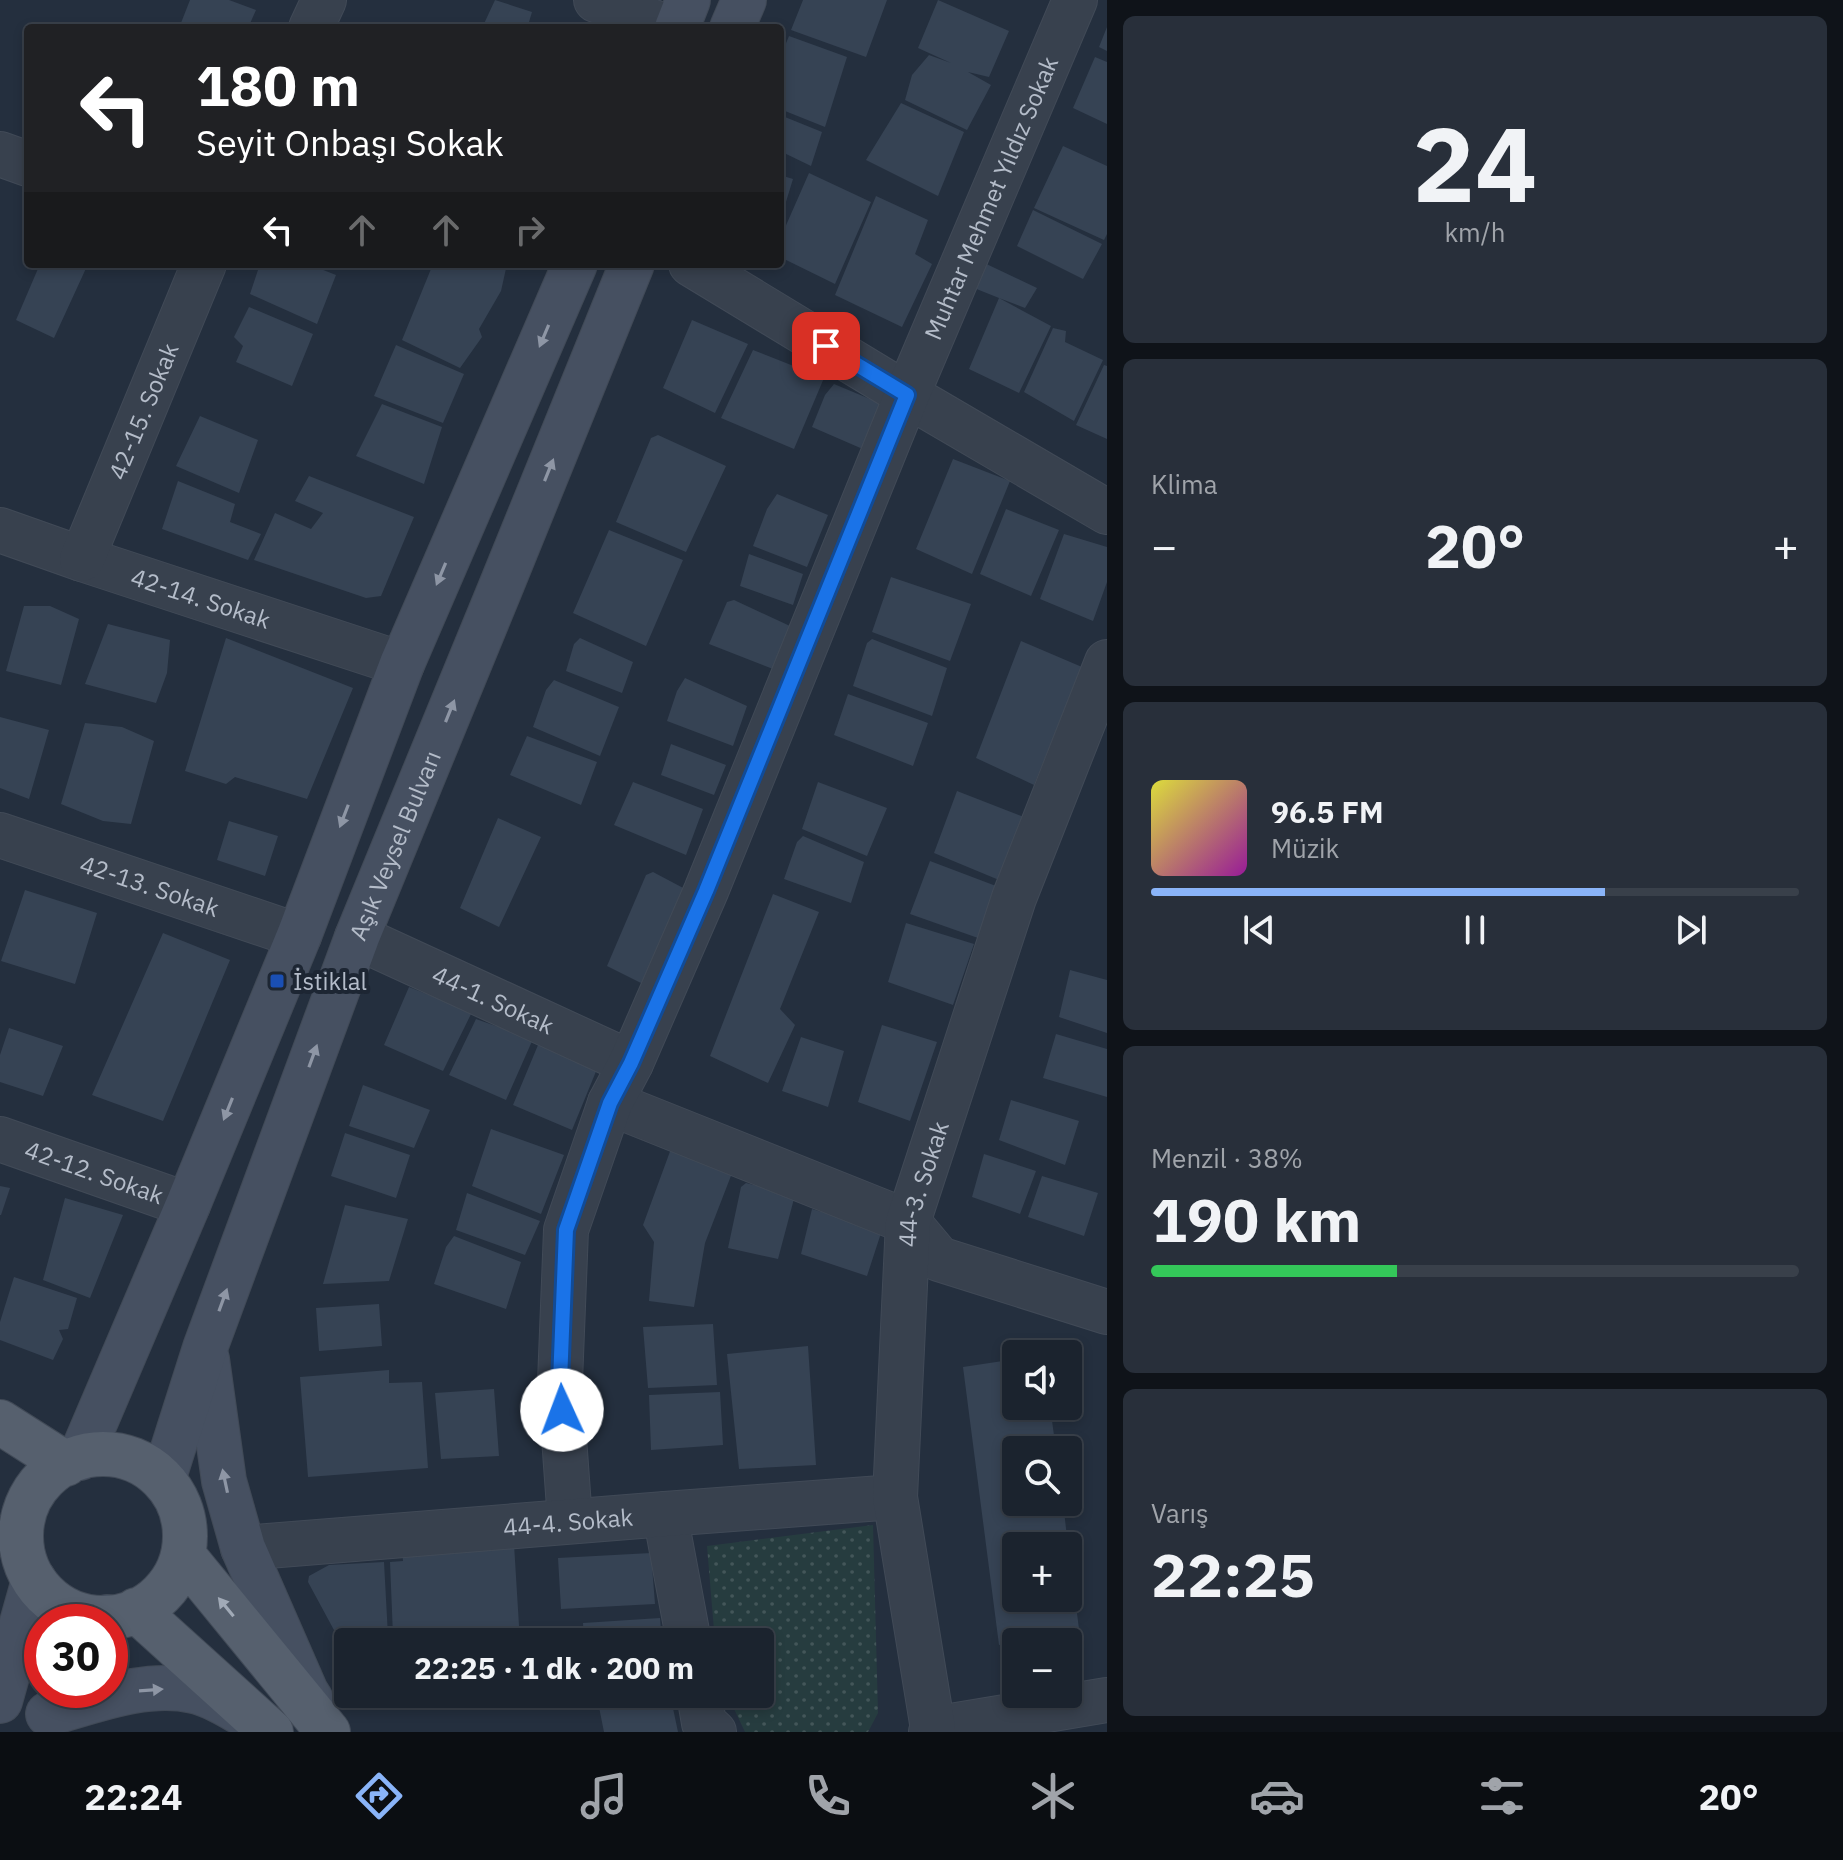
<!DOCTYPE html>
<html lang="tr">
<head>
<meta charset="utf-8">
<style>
  body { margin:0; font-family:"IBM Plex Sans",sans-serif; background:#282f3a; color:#f1f3f6; height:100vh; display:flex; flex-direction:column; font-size:30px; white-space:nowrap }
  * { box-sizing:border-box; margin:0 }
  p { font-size:26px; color:#a0a4aa }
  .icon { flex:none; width:44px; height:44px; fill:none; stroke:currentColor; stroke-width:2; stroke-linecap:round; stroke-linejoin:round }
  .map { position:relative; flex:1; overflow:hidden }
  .sheet { display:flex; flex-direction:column; gap:16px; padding:16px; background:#0f1319; width:736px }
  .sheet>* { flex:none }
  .top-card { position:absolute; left:24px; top:24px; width:760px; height:244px; border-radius:8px; box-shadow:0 4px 12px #0003,0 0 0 2px #39404a; background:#202124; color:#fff; overflow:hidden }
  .fabs { position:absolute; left:1002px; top:1340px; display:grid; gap:16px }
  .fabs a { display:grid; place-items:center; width:80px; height:80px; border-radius:8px; background:#1b232e; box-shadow:0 4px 12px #0003,0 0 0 2px #39404a; font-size:40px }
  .speed { position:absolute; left:24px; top:1604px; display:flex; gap:16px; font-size:40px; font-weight:700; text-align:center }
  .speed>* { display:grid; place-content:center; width:104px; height:104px; border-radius:50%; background:#1b232e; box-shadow:0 4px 12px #0003,0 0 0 2px #39404a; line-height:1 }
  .speed .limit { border:12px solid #d22; background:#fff; color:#111 }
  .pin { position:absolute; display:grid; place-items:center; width:68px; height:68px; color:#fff; margin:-34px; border-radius:16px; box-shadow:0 4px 12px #0006 }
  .me { position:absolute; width:88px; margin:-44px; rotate:358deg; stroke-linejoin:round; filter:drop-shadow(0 0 6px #0008) }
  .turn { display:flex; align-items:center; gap:28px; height:168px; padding:0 40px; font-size:36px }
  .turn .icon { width:104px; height:104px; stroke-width:2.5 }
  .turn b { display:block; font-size:56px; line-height:68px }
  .lanes { display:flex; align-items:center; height:76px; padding:0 40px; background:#0003; justify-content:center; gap:40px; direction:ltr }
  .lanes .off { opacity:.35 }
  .big { font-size:60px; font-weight:700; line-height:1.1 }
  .sheet .card { flex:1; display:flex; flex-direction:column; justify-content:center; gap:12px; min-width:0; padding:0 28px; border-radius:12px; background:#282f3a }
  .sheet .dial { align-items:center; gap:0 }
  .dial b { font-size:104px; line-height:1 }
  .song { display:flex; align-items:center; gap:24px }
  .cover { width:96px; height:96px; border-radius:12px; background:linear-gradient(135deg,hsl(60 70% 55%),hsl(300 70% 35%)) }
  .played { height:8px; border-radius:4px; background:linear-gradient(90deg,#8ab4f8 70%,#39404a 70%) }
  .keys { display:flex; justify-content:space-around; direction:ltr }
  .heat { display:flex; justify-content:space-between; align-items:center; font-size:44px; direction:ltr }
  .charge { height:12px; border-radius:6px; background:linear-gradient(90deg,#34c759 38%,#39404a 0) }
  .trip { position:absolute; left:334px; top:1628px; width:440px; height:80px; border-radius:8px; background:#1b232e; box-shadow:0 4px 12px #0003,0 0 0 2px #39404a; font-weight:700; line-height:80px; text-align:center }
  .dock { display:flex; height:128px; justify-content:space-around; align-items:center; background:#0b0e12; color:#a0a4aa }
  .dock .icon { width:56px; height:56px }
  .dock .selected { color:#8ab4f8 }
  .dock b { font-size:36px; color:#f1f3f6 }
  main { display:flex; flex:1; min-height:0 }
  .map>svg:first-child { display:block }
  .park { fill:url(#park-dots) }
  .building { fill:#364354 }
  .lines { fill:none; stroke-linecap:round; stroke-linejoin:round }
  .minor-casing { stroke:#414a57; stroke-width:46 }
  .secondary-casing { stroke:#414a57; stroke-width:46 }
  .primary-casing { stroke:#414a57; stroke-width:46 }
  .minor { stroke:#38414e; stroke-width:44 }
  .secondary { stroke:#465061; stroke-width:44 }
  .primary { stroke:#56606e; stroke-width:44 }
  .oneway { fill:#8e96a5 }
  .oneway2 { fill:#a1aab7 }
  .route-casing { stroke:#114b97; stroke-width:20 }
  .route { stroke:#1a73e8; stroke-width:14 }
  .transit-dot { fill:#1a4fb4; stroke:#1d2633; stroke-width:3 }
  .labels { text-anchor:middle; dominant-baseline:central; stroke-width:8; stroke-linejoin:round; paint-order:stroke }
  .street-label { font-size:24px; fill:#b4bcc9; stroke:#1d2633 }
  .poi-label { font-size:24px; fill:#b4bcc9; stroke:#1d2633; text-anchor:start }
</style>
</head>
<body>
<main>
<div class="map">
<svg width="1107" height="1732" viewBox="0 0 1107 1732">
  <defs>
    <pattern id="park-dots" width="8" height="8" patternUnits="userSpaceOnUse" patternTransform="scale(2)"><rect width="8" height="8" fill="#263c3f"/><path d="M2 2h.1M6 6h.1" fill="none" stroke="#435659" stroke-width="1.8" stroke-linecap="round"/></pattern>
  </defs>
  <rect width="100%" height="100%" fill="#242f3e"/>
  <path class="park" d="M 873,1525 L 878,1713 L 868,1732 L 745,1732 L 727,1694 L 760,1694 L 760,1642 L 715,1642 L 707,1546 Z"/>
  <path class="building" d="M 190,0 L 229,0 L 256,10 L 248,28 L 179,28 Z
    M 495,0 L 532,12 L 529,22 L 540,28 L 482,28 Z
    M 803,0 L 887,0 L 866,57 L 791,30 Z
    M 938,0 L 1009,31 L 989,77 L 968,72 L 991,85 L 967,130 L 905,100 L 912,75 L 929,55 L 951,63 L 918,48 Z
    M 1107,27 L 1107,51 L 1099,47 Z
    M 789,36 L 847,57 L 825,127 L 780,109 L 780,58 Z
    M 1095,57 L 1107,62 L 1107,124 L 1073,108 Z
    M 901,103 L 964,132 L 938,196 L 866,160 Z
    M 780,115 L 822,132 L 811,166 L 780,151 Z
    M 1063,146 L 1107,166 L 1107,234 L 1104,240 L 1034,208 Z
    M 809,173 L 871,202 L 835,284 L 780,257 L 780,239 Z
    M 780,175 L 793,179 L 781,218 L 780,218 Z
    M 876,196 L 928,220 L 915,254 L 932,264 L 902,327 L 835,295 Z
    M 1033,210 L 1102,244 L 1083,279 L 1017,246 Z
    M 978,260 L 1037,288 L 1025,308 L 999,298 L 1051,326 L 1019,393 L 969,369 L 999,298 L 969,286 Z
    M 40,264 L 88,264 L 54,338 L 16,320 Z
    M 260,264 L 308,264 L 336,275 L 317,324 L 250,294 Z
    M 433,264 L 507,264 L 501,291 L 479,329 L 482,337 L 460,368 L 402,340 Z
    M 249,307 L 313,334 L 292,386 L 236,362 L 243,346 L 234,337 Z
    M 692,320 L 748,344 L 715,413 L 663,388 Z
    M 1053,328 L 1066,331 L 1065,342 L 1103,360 L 1074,421 L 1024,392 Z
    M 396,345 L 464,374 L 443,423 L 374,396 Z
    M 753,350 L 824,378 L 794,449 L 721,418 Z
    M 1104,365 L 1107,366 L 1107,439 L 1076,425 Z
    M 834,384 L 882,404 L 865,450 L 812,427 L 825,395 Z
    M 382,404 L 442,427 L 424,484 L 356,456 Z
    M 200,416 L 258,440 L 239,493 L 176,466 Z
    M 658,435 L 726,466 L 686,552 L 616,522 L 651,438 Z
    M 953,459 L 1010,481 L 972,574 L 916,549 Z
    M 309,476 L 414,517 L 381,596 L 366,598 L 254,560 L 275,513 L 311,529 L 323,513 L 295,501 Z
    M 178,481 L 235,504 L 230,522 L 261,534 L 248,560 L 162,529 Z
    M 777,494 L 828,515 L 807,567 L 753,546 L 767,509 Z
    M 1006,509 L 1059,530 L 1031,596 L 980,574 Z
    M 609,530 L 683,560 L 646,646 L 573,613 Z
    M 1064,534 L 1107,547 L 1107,582 L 1093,621 L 1040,599 Z
    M 749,554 L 803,574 L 793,605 L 740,586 Z
    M 891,577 L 971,604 L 950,661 L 872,632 Z
    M 734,600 L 790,626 L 773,669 L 709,644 L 727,602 Z
    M 24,606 L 50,606 L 79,619 L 61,685 L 6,671 Z
    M 108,624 L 170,640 L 167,673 L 156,703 L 85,684 Z
    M 226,638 L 353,688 L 307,799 L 235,777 L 226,784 L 185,771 Z
    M 580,638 L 633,662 L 622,693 L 566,671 L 574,644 Z
    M 872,639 L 947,668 L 932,716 L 853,686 L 867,643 Z
    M 1021,641 L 1082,667 L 1034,785 L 976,758 Z
    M 685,678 L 747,706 L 733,746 L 667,721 L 677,691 Z
    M 554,680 L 619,707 L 600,756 L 533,727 L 546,690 Z
    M 848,694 L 928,723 L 913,766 L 834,735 Z
    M 0,717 L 49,730 L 29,799 L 0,788 Z
    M 85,723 L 122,727 L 154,741 L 131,824 L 103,821 L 61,804 Z
    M 527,736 L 597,762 L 581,805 L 510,775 Z
    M 671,744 L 726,765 L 714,795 L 661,775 Z
    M 633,782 L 703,809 L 686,855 L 614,825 Z
    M 818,782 L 887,808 L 867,856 L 802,829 Z
    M 957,791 L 1024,817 L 999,880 L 934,853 Z
    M 498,818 L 541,837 L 499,927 L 460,908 Z
    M 229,821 L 278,836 L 265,876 L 217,860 Z
    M 803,836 L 864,862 L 851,903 L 784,879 L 797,842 Z
    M 930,861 L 996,886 L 978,938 L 910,914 Z
    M 653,872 L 687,890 L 645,985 L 607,966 L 646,875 Z
    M 25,890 L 97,913 L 75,984 L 1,961 Z
    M 773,894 L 819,912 L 780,1009 L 795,1025 L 768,1083 L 710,1056 Z
    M 906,923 L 974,944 L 953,1005 L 888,982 Z
    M 163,933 L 230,960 L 163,1121 L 92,1095 Z
    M 1070,970 L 1107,980 L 1107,1033 L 1059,1017 Z
    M 409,987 L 472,1012 L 443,1071 L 384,1045 Z
    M 476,1019 L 533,1039 L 506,1100 L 449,1075 Z
    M 882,1025 L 937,1042 L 910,1121 L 858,1102 Z
    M 9,1028 L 63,1046 L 43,1096 L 0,1082 L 0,1055 Z
    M 1056,1034 L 1107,1049 L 1107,1097 L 1043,1078 Z
    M 801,1037 L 844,1051 L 828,1107 L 782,1091 Z
    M 538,1045 L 597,1069 L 572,1130 L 513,1105 Z
    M 363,1085 L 430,1110 L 414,1148 L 349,1126 Z
    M 1011,1100 L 1079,1121 L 1065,1165 L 999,1140 Z
    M 491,1129 L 564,1155 L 541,1214 L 472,1186 Z
    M 345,1133 L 410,1155 L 396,1198 L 331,1176 Z
    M 672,1146 L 734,1168 L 705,1243 L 694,1307 L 649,1301 L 654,1242 L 643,1225 Z
    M 984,1154 L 1036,1171 L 1020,1214 L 972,1197 Z
    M 1042,1176 L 1098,1193 L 1084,1236 L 1028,1217 Z
    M 746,1183 L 795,1195 L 778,1259 L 728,1248 L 741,1187 Z
    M 0,1186 L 10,1188 L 1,1215 L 0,1215 Z
    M 467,1193 L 540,1221 L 525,1255 L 456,1230 Z
    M 65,1198 L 123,1215 L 90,1298 L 43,1280 Z
    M 345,1205 L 408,1219 L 389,1281 L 323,1284 Z
    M 812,1209 L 882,1230 L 867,1276 L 801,1254 Z
    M 454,1236 L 521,1262 L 506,1309 L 434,1284 L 446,1247 Z
    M 14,1277 L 77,1298 L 68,1329 L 59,1330 L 63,1339 L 53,1360 L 0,1340 L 0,1322 Z
    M 379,1304 L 382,1346 L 319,1351 L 316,1308 Z
    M 713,1324 L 717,1385 L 648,1388 L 643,1327 Z
    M 808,1346 L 816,1465 L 739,1469 L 727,1354 Z
    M 1016,1359 L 1016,1406 L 1050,1406 L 1056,1450 L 1016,1450 L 1016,1502 L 1063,1502 L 1068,1546 L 1016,1546 L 1016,1598 L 1068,1598 L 1068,1558 L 1070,1558 L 1080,1637 L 999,1645 L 963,1367 Z
    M 389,1370 L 389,1383 L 422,1382 L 428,1468 L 308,1477 L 300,1377 Z
    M 494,1389 L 499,1456 L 441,1459 L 435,1393 Z
    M 720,1392 L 723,1445 L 651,1450 L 649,1395 Z
    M 514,1544 L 520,1642 L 488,1642 L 488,1636 L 393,1636 L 390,1562 L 403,1561 L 402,1550 Z
    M 651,1553 L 655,1604 L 561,1609 L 558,1558 Z
    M 384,1562 L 388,1636 L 377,1637 L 378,1642 L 348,1642 L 348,1656 L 308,1582 L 309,1576 L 329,1565 Z
    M 660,1618 L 662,1642 L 584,1642 L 583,1623 Z
    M 658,1694 L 670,1694 L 678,1732 L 604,1732 L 599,1707 Z"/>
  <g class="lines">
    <g class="minor-casing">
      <g id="minor">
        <path d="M 596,0 L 669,28"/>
        <path d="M 311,28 L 324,0"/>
        <path d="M 0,154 L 28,164"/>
        <path d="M 691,264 L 907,395 L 1107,512"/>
        <path id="s1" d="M 0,530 L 82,559 L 402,664"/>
        <path id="s2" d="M 82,559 L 204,264"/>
        <path id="s3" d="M 0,835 L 299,936"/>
        <path id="s4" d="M 357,937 L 631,1063"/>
        <path d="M 610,1103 L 908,1222 L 939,1259 L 1107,1312"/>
        <path id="s5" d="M 0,1139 L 188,1205"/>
        <path d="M 665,1514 L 689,1642"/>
        <path id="s6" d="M 570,1521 L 560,1382 L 566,1230 L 610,1103 L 631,1063 L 706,891 L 907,395 L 1075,0"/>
        <path id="s7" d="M 243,1548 L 665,1514 L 895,1497"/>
        <path d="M 699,1694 L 704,1723 L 714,1732"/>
        <path d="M 933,1729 L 1107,1700"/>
        <path id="s8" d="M 931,1732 L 933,1729 L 895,1497 L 908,1222 L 1014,898 L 1107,662"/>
      </g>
    </g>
    <g class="secondary-casing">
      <g id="secondary">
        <path d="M 677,28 L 688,0"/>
        <path d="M 732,28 L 744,0"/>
        <path d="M 207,1359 L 224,1481 L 243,1548 L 306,1692 L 311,1700"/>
        <path d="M 80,1458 L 188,1205 L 299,936 L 402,664 L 575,264"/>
        <path id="s9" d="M 163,1480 L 205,1348 L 357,937 L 500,589 L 632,264"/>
        <path d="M 104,1622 L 107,1617"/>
        <path d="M 0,1701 L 34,1580"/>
        <path d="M 48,1714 C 94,1701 146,1680 194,1691 C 213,1695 229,1706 245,1715"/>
      </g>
    </g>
    <g class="primary-casing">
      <path id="primary" d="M 0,1422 L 66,1464
        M21 1536a82 82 0 1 1 164 0a82 82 0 1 1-164 0Z
        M 183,1555 L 328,1732
        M 136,1610 L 271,1732"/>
    </g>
    <use href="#minor" class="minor"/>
    <use href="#secondary" class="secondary"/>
    <use href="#primary" class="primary"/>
  </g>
  <defs><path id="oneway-solid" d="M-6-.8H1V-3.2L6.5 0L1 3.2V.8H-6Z" transform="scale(2)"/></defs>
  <g class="oneway">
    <use href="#oneway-solid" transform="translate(544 336) rotate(113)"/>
    <use href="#oneway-solid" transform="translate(549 470) rotate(-68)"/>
    <use href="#oneway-solid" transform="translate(441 574) rotate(113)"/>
    <use href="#oneway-solid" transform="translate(450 711) rotate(-68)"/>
    <use href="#oneway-solid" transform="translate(344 816) rotate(111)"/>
    <use href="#oneway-solid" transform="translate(313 1056) rotate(-70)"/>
    <use href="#oneway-solid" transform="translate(228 1109) rotate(112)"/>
    <use href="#oneway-solid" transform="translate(223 1300) rotate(-70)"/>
    <use href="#oneway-solid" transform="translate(225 1481) rotate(-102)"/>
    <use href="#oneway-solid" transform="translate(151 1690) rotate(-4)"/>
  </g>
  <use class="oneway2" href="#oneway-solid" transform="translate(226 1607) rotate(-129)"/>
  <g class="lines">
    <g class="route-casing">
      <path id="route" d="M 562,1410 L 560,1382 L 566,1230 L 610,1103 L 631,1063 L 706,891 L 907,395 L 826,346"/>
    </g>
    <use href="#route" class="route"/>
  </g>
  <rect class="transit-dot" x="269" y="973" width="16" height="16" rx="4"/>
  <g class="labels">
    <g class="street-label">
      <text stroke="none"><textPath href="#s6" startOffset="1408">Muhtar Mehmet Yıldız Sokak</textPath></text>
      <text stroke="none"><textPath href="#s2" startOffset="160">42-15. Sokak</textPath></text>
      <text stroke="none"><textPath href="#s1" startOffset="212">42-14. Sokak</textPath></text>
      <text stroke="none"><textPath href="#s9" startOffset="676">Aşık Veysel Bulvarı</textPath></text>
      <text stroke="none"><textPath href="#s3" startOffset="158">42-13. Sokak</textPath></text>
      <text stroke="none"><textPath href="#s4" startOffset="150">44-1. Sokak</textPath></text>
      <text stroke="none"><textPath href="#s5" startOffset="100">42-12. Sokak</textPath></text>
      <text stroke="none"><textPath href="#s8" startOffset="554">44-3. Sokak</textPath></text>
      <text stroke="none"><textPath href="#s7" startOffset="326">44-4. Sokak</textPath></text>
    </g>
    <g class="poi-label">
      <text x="293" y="981">İstiklal</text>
    </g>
  </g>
</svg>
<div class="fabs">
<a><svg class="icon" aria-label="sound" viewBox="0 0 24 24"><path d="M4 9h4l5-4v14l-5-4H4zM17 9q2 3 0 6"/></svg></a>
<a><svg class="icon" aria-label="search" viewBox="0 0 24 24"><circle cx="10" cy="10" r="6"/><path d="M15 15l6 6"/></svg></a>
<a>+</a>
<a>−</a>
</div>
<div class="speed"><div class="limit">30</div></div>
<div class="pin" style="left:826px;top:346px;background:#d93025"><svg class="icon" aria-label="arrive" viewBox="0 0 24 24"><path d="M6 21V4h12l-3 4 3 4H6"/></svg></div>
<svg class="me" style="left:562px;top:1410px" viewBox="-20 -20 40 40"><circle r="19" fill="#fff"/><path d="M0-13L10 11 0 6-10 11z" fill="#1a73e8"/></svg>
<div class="trip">22:25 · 1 dk · 200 m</div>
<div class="top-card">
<div class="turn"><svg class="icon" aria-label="left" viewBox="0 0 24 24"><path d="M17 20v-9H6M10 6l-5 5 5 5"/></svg><div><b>180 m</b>Seyit Onbaşı Sokak</div></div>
<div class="lanes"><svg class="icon" aria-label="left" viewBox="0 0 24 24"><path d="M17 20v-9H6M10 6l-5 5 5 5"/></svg><svg class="icon off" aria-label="ahead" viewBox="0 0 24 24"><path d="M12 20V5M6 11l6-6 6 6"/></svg><svg class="icon off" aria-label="ahead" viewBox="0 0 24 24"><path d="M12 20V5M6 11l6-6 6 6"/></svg><svg class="icon off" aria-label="right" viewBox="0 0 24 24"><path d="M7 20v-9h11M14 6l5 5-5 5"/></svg></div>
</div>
</div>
<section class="sheet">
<div class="card dial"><b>24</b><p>km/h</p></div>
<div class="card"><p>Klima</p>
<div class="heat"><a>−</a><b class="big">20°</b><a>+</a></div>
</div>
<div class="card">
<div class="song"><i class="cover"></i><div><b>96.5 FM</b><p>Müzik</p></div></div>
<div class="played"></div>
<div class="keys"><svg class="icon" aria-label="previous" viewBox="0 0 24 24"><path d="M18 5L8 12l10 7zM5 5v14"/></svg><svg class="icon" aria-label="pause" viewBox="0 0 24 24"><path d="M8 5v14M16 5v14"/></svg><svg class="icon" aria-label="next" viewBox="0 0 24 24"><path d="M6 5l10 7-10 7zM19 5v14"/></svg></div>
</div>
<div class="card"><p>Menzil · 38%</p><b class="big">190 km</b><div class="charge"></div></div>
<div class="card"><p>Varış</p><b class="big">22:25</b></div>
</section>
</main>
<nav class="dock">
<b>22:24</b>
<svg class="icon selected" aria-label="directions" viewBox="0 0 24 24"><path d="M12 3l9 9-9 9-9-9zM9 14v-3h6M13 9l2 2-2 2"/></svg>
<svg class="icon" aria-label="music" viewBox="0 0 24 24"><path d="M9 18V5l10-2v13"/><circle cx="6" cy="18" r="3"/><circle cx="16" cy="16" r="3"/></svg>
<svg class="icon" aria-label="phone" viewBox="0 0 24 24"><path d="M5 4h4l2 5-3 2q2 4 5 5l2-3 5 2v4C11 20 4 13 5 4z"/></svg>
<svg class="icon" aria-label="climate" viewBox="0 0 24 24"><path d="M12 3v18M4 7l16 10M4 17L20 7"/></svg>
<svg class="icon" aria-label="car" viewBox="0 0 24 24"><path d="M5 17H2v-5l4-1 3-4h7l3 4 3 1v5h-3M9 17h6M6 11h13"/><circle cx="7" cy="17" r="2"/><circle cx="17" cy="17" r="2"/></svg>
<svg class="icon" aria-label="filters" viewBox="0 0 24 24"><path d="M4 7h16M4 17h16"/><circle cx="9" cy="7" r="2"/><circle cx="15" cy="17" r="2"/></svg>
<b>20°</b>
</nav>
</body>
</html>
